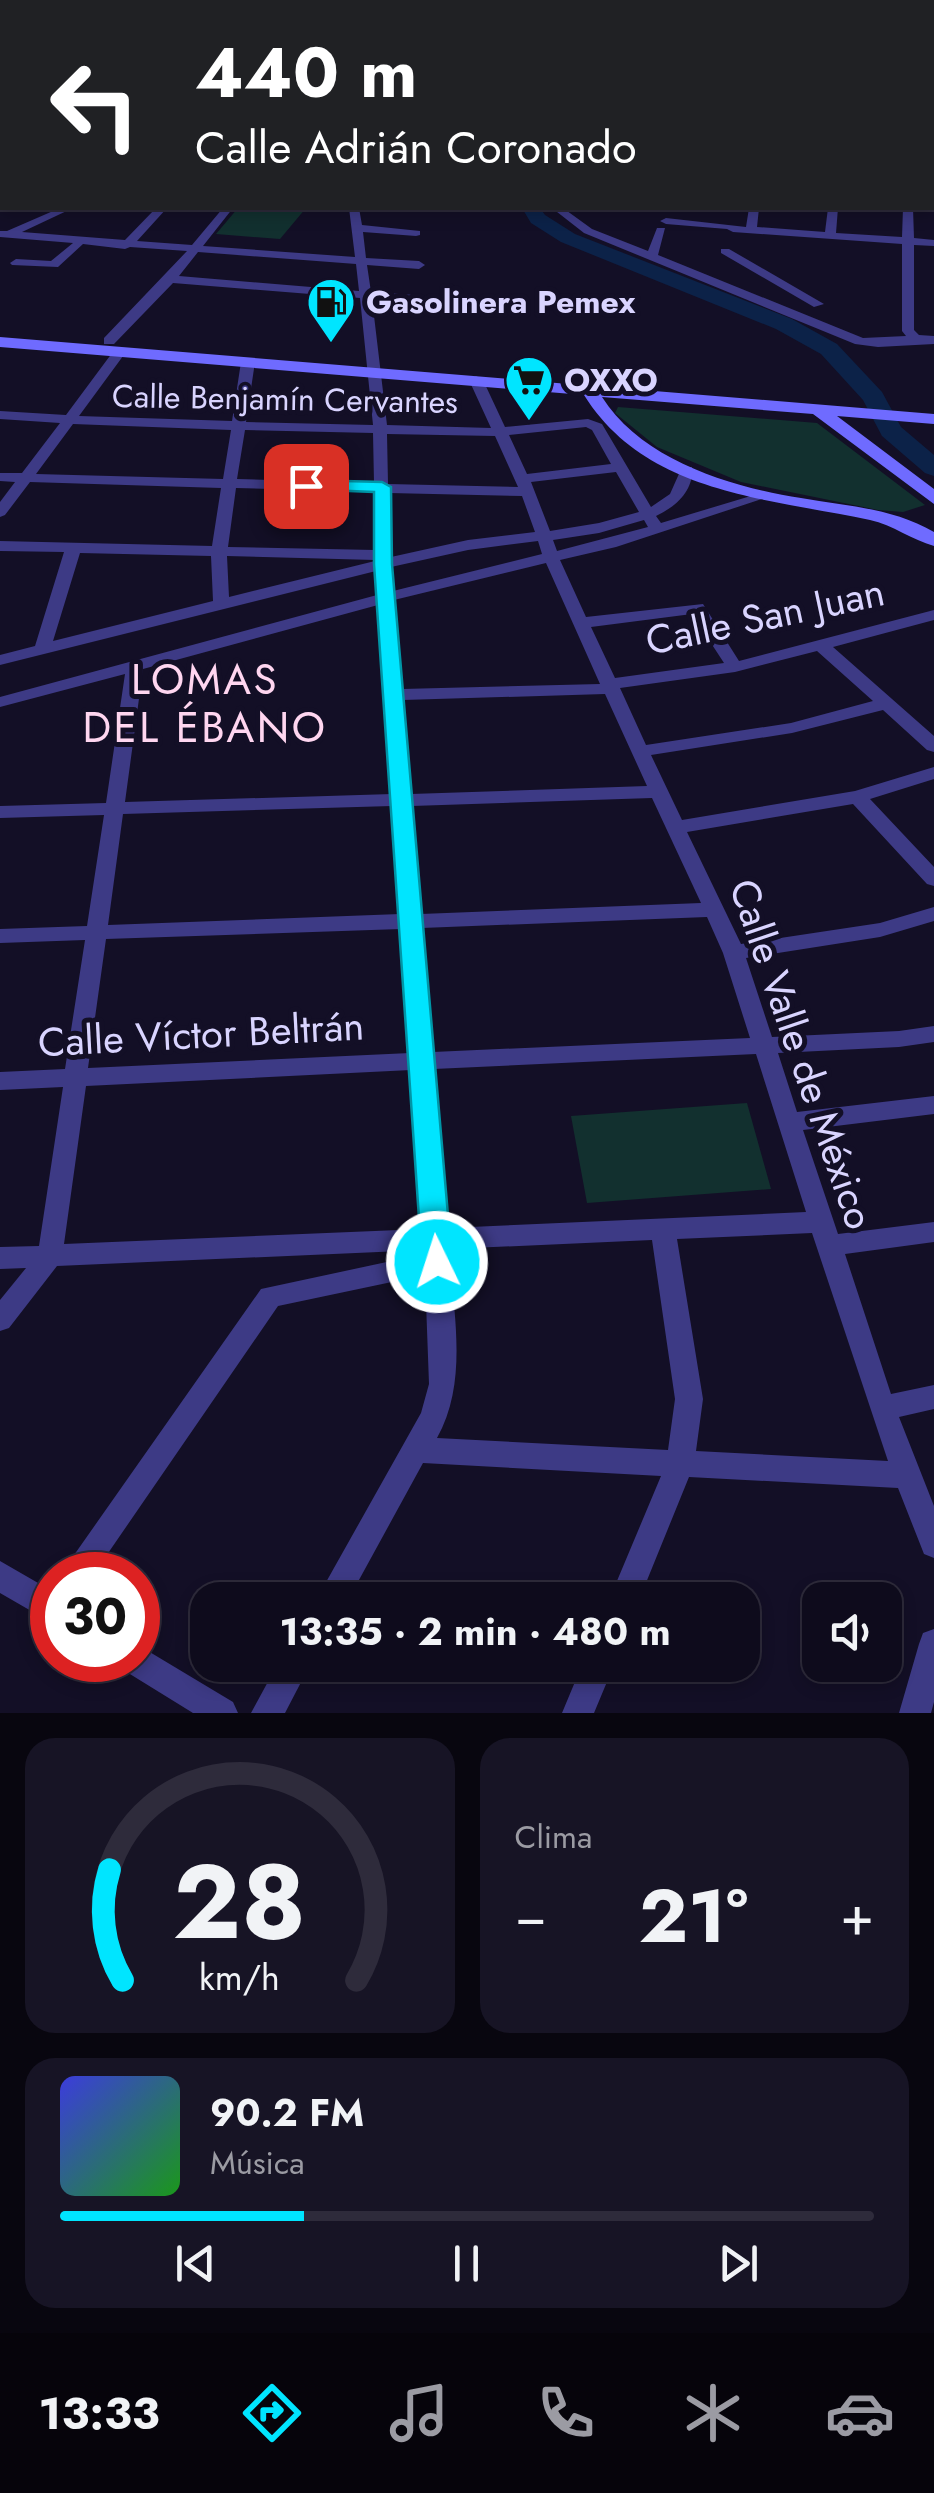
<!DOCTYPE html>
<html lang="es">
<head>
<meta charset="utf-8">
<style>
  body { margin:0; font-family:Jost,sans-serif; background:#171425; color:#f1f3f6; height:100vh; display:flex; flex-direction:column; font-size:38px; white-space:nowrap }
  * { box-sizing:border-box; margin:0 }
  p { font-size:32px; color:#9b9ba3 }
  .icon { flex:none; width:55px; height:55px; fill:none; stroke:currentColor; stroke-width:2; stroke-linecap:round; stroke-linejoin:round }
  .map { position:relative; height:1713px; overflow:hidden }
  .panel { display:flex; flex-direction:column; gap:25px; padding:25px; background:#08060f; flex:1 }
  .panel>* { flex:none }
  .guide { position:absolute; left:0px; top:0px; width:935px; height:210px; box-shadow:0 5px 15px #0003,0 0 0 2px #2e2b3b; background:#202124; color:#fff; overflow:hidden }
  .controls { position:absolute; left:802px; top:1582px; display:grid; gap:20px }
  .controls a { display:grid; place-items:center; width:100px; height:100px; border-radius:20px; background:#0e0b1c; box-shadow:0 5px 15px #0003,0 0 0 2px #2e2b3b; font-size:50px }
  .speed { position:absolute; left:30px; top:1552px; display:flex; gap:20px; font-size:50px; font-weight:700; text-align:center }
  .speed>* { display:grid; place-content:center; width:130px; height:130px; border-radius:50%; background:#0e0b1c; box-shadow:0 5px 15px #0003,0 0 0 2px #2e2b3b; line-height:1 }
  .speed .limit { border:15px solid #d22; background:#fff; color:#111 }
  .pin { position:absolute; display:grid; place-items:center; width:85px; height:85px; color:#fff; margin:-42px; border-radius:20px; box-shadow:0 5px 15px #0006 }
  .me { position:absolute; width:110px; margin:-55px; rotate:356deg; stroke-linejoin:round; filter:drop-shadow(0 0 8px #0008) }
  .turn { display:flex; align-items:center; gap:35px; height:210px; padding:0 30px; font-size:45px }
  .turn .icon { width:130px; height:130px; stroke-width:2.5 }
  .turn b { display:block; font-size:70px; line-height:85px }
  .big { font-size:75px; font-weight:700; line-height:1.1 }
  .panel .card { flex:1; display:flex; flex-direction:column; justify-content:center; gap:15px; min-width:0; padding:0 35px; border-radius:30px; background:#171425 }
  .panel .dial { align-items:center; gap:0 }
  .dial svg { height:260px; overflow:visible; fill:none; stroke:#2e2b3b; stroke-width:7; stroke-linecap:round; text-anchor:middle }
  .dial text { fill:#f1f3f6; stroke:none }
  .song { display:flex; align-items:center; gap:30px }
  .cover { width:120px; height:120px; border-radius:15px; background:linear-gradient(135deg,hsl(240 70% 55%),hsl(120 70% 35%)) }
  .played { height:10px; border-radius:5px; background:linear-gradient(90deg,#00e5ff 30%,#2e2b3b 30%) }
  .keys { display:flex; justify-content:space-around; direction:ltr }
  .heat { display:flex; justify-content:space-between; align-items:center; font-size:55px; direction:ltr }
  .panel .tiles { flex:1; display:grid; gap:25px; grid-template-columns:1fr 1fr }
  .card:last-child { grid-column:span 2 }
  .trip { position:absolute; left:190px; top:1582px; width:570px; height:100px; border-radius:30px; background:#0e0b1c; box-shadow:0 5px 15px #0003,0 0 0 2px #2e2b3b; font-weight:700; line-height:100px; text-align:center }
  .tab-bar { display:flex; height:160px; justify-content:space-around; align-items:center; background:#06040b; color:#9b9ba3 }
  .tab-bar .icon { width:70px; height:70px }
  .tab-bar .selected { color:#00e5ff }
  .tab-bar b { font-size:45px; color:#f1f3f6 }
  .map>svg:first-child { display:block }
  .green { fill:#12302f }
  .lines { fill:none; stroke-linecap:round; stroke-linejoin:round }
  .river { fill:#0c2248; fill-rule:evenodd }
  .street { fill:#3d3a85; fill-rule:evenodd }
  .secondary { fill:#6f6bff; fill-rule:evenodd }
  .primary { stroke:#c25bff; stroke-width:25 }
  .route { fill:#00e5ff; stroke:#0095a6; stroke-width:2.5 }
  .labels { text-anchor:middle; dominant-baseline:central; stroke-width:10; stroke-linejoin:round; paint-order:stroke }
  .far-poi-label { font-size:32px; font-weight:bold; fill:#d9d4ff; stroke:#130f26; text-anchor:start }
  .far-street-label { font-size:32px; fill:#d9d4ff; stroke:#130f26 }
  .street-label { font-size:40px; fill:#d9d4ff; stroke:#130f26 }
  .neighbourhood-label { font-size:42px; letter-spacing:2.5px; fill:#ffd6f0; stroke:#130f26 }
</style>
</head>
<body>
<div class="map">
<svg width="934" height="1713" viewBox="0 0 934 1713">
  <rect width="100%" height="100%" fill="#130f26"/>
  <path class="green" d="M 238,208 L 306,208 L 280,239 L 216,234 Z
    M 618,407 L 817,423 L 925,505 L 903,512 L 878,510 L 741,482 L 657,447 L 615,413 Z
    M 747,1103 L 771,1189 L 587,1203 L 571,1116 Z"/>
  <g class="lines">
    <path class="river" d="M 522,208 L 540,208 L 545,215 L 575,234 L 792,319 L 837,344 L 882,392 L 901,427 L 934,455 L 934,476 L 925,473 L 882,436 L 863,400 L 821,354 L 776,329 L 561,242 L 531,223 Z"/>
    <path class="street" d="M 0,10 L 2,10 L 2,14 L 0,14 Z
      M 932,22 L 934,22 L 934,28 L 932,28 Z
      M 932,39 L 934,39 L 934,45 L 932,45 Z
      M 932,57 L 934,57 L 934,63 L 932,63 Z
      M 0,99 L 2,99 L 2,105 L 0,105 Z
      M 932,123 L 934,123 L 934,129 L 932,129 Z
      M 2,128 L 2,134 L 0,135 L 0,129 Z
      M 932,150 L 934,150 L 934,156 L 932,156 Z
      M 60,208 L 73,208 L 22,232 L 125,240 L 156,208 L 167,208 L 137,241 L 192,245 L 223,208 L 233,208 L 203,246 L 355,257 L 349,208 L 359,208 L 362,225 L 420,231 L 420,235 L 416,236 L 363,232 L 366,258 L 419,261 L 425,265 L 419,269 L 367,265 L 371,292 L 414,295 L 420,299 L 414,303 L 372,299 L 387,425 L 491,428 L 469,380 L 476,376 L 483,380 L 505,427 L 588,419 L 602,424 L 651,507 L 670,494 L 682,467 L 692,467 C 694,490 677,506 656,516 L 661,523 L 764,492 L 771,496 L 616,547 L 560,560 L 586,617 L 703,604 L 739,661 L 934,610 L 934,620 L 833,647 L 934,736 L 934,752 L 927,750 L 883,710 L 792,733 L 651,755 L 682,820 L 855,791 L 934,767 L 934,779 L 870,799 L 934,867 L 934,886 L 927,884 L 853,804 L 687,832 L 741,944 L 880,923 L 934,907 L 934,921 L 880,937 L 746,958 L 772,1037 L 899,1031 L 934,1026 L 934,1042 L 899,1047 L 778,1053 L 797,1112 L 934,1096 L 934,1114 L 803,1130 L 838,1234 L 934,1222 L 934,1242 L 845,1254 L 891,1394 L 934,1385 L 934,1409 L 899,1417 L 934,1506 L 934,1558 L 924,1554 L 898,1488 L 689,1477 L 639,1600 L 609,1600 L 661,1476 L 423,1463 L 348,1600 L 316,1600 L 421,1413 L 429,1384 L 425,1275 L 278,1306 L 93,1575 L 60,1575 L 261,1289 L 424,1254 L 424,1250 L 57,1266 L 9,1328 L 0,1331 L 0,1300 L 26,1268 L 0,1269 L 0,1247 L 39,1246 L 63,1087 L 0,1090 L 0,1072 L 65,1069 L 85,940 L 0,943 L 0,929 L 87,926 L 104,815 L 0,818 L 0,806 L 106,803 L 125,674 L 0,707 L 0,697 L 377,595 L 376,571 L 0,665 L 0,655 L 35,646 L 64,552 L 0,551 L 0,541 L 212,546 L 221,488 L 30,482 L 5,515 L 0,517 L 0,502 L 15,482 L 0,481 L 0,473 L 22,473 L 60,423 L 0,419 L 0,411 L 66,415 L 115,349 L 120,348 L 126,352 L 79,416 L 232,421 L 241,362 L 248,358 L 255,362 L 246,422 L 373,425 L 360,298 L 173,283 L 114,344 L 104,344 L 104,338 L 187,251 L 130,247 L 125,249 L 83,244 L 58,267 L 12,265 L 10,263 L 16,259 L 51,261 L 73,243 L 0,237 L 0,231 L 7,231 ZM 198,252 L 356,264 L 359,291 L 179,276 ZM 73,424 L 231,430 L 223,479 L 36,474 ZM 586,427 L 592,430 L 611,464 L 527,474 L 509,435 ZM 245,430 L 373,433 L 374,483 L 237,479 ZM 387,434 L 495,436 L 518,487 L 388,484 ZM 616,472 L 639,512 L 599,523 L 550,531 L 531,482 ZM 236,488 L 374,492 L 375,550 L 228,547 ZM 389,493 L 522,496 L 535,532 L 468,540 L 391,557 ZM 644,520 L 648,527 L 557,551 L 553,540 L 599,533 ZM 538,541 L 542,554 L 393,591 L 391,567 L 468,550 ZM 80,553 L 211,556 L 213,601 L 53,641 ZM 227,556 L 375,560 L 375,561 L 229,597 ZM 546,563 L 600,684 L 402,689 L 394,600 ZM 378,605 L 392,794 L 125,802 L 143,669 ZM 692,614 L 724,663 L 615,678 L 591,627 ZM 817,651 L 873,701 L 791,723 L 646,745 L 620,688 L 735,672 ZM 605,694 L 647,786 L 411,794 L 403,700 ZM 652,798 L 701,903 L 421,914 L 412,806 ZM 392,806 L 400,914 L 108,925 L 123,814 ZM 707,917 L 723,953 L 750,1038 L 433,1052 L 422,928 ZM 401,929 L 410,1053 L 88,1068 L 106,939 ZM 756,1054 L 806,1212 L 448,1228 L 434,1069 ZM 411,1070 L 423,1229 L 64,1244 L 86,1086 ZM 812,1233 L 888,1461 L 696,1451 L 703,1399 L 677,1239 ZM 652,1240 L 675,1399 L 668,1450 L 437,1438 C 469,1381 453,1311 449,1249 Z
      M 552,208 L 563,208 L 592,229 L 648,251 L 657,228 L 665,228 L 658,255 L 863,338 L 906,336 L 902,331 L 902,244 L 733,232 L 727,229 L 666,224 L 660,221 L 666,218 L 746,227 L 749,208 L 759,208 L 757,227 L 825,232 L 828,208 L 838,208 L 836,233 L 902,237 L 903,208 L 913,208 L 914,238 L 934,240 L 934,246 L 914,245 L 914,330 L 919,335 L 934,336 L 934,344 L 878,347 L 855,344 L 584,233 Z
      M 721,249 L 729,249 L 824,304 L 814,307 L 721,253 Z
      M 0,1561 L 52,1591 L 52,1623 L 0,1593 Z
      M 934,1629 L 934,1702 L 931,1713 L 899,1713 L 919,1644 L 923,1633 Z
      M 138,1645 L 233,1702 L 238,1713 L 193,1713 L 125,1671 L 120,1660 L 138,1660 Z
      M 277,1665 L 310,1665 L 285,1713 L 251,1713 Z
      M 582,1665 L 614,1665 L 594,1713 L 562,1713 Z"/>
    <path class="secondary" d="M 932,78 L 934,78 L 934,84 L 932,84 Z
      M 0,337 L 934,414 L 934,424 L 837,416 L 934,489 L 934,504 L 813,414 L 602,397 C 642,460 730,487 801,498 C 846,506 893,508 934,532 L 934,546 C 912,540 893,525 870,520 C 767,498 646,494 584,395 L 0,347 Z"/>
    <path class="primary" d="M 107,2 L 114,0
      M 156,2 L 163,0
      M 0,41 L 2,40
      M 0,60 L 2,59"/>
  </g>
  <path class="route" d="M 306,480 L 382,482 L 391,487 L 392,564 L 452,1262 L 447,1270 L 437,1274 L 427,1270 L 422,1262 L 374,564 L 374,492 L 300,489 L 300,482 Z"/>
  <defs>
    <g id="fuel-pin" transform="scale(2.5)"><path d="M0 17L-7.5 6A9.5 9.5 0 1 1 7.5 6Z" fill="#00e5ff" stroke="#130f26"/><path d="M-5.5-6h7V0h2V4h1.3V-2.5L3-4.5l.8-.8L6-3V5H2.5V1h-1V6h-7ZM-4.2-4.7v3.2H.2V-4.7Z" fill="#111"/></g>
    <g id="supermarket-pin" transform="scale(2.5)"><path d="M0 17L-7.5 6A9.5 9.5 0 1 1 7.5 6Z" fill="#00e5ff" stroke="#130f26"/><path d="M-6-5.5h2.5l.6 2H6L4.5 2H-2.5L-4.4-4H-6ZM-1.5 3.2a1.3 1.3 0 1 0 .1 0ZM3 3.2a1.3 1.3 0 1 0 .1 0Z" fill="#111"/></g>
  </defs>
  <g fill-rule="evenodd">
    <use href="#fuel-pin" x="331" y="302"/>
    <use href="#supermarket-pin" x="529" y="380"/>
  </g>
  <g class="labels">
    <g class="far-poi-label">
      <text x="366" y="302">Gasolinera Pemex</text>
      <text x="564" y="380">OXXO</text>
    </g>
    <g class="far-street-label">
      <text transform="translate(285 399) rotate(1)">Calle Benjamín Cervantes</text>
    </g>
    <g class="street-label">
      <text transform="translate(765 616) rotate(-12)">Calle San Juan</text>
      <text transform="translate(201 1034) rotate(-3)">Calle Víctor Beltrán</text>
      <text transform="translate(802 1054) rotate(71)">Calle Valle de México</text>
    </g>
    <g class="neighbourhood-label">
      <text x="205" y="679">LOMAS<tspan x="205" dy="48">DEL ÉBANO</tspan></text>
    </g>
  </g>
</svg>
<div class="controls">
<a><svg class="icon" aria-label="sound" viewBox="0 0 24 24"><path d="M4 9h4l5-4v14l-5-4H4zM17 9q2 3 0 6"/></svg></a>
</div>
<div class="speed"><div class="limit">30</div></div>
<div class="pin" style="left:306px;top:486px;background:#d93025"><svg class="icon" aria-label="arrive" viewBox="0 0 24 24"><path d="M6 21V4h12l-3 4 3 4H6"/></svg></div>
<svg class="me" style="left:437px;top:1262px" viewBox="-20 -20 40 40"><circle r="17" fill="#00e5ff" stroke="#fff" stroke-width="3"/><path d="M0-11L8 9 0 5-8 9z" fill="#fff"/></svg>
<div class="trip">13:35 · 2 min · 480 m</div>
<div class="guide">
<div class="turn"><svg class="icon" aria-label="left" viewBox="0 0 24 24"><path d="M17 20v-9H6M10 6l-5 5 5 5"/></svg><div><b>440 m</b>Calle Adrián Coronado</div></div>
</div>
</div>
<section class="panel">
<div class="tiles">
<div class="card dial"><svg viewBox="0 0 100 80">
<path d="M14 69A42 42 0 1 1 86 69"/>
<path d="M14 69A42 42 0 0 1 10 35" stroke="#00e5ff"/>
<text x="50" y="56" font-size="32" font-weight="700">28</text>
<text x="50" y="72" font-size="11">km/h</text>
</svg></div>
<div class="card"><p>Clima</p>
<div class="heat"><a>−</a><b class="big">21°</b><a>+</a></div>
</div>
<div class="card">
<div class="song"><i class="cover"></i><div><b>90.2 FM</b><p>Música</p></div></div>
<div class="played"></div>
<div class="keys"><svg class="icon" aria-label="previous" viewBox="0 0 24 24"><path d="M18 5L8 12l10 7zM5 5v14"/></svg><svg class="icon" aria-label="pause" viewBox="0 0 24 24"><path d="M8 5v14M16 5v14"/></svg><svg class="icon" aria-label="next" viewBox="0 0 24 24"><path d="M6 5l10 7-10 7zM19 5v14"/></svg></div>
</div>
</div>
</section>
<nav class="tab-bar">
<b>13:33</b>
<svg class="icon selected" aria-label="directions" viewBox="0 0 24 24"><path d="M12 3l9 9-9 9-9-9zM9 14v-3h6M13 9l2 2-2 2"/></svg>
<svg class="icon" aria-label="music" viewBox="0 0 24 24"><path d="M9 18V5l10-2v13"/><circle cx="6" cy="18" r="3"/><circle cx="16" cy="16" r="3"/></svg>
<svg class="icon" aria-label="phone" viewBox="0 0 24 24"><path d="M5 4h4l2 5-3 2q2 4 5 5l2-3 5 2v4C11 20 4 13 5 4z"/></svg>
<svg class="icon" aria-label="climate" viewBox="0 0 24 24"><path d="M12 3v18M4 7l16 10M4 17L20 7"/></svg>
<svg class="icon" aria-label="car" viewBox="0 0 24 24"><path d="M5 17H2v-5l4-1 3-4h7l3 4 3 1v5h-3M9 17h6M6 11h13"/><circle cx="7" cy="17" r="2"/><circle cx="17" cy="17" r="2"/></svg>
</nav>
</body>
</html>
